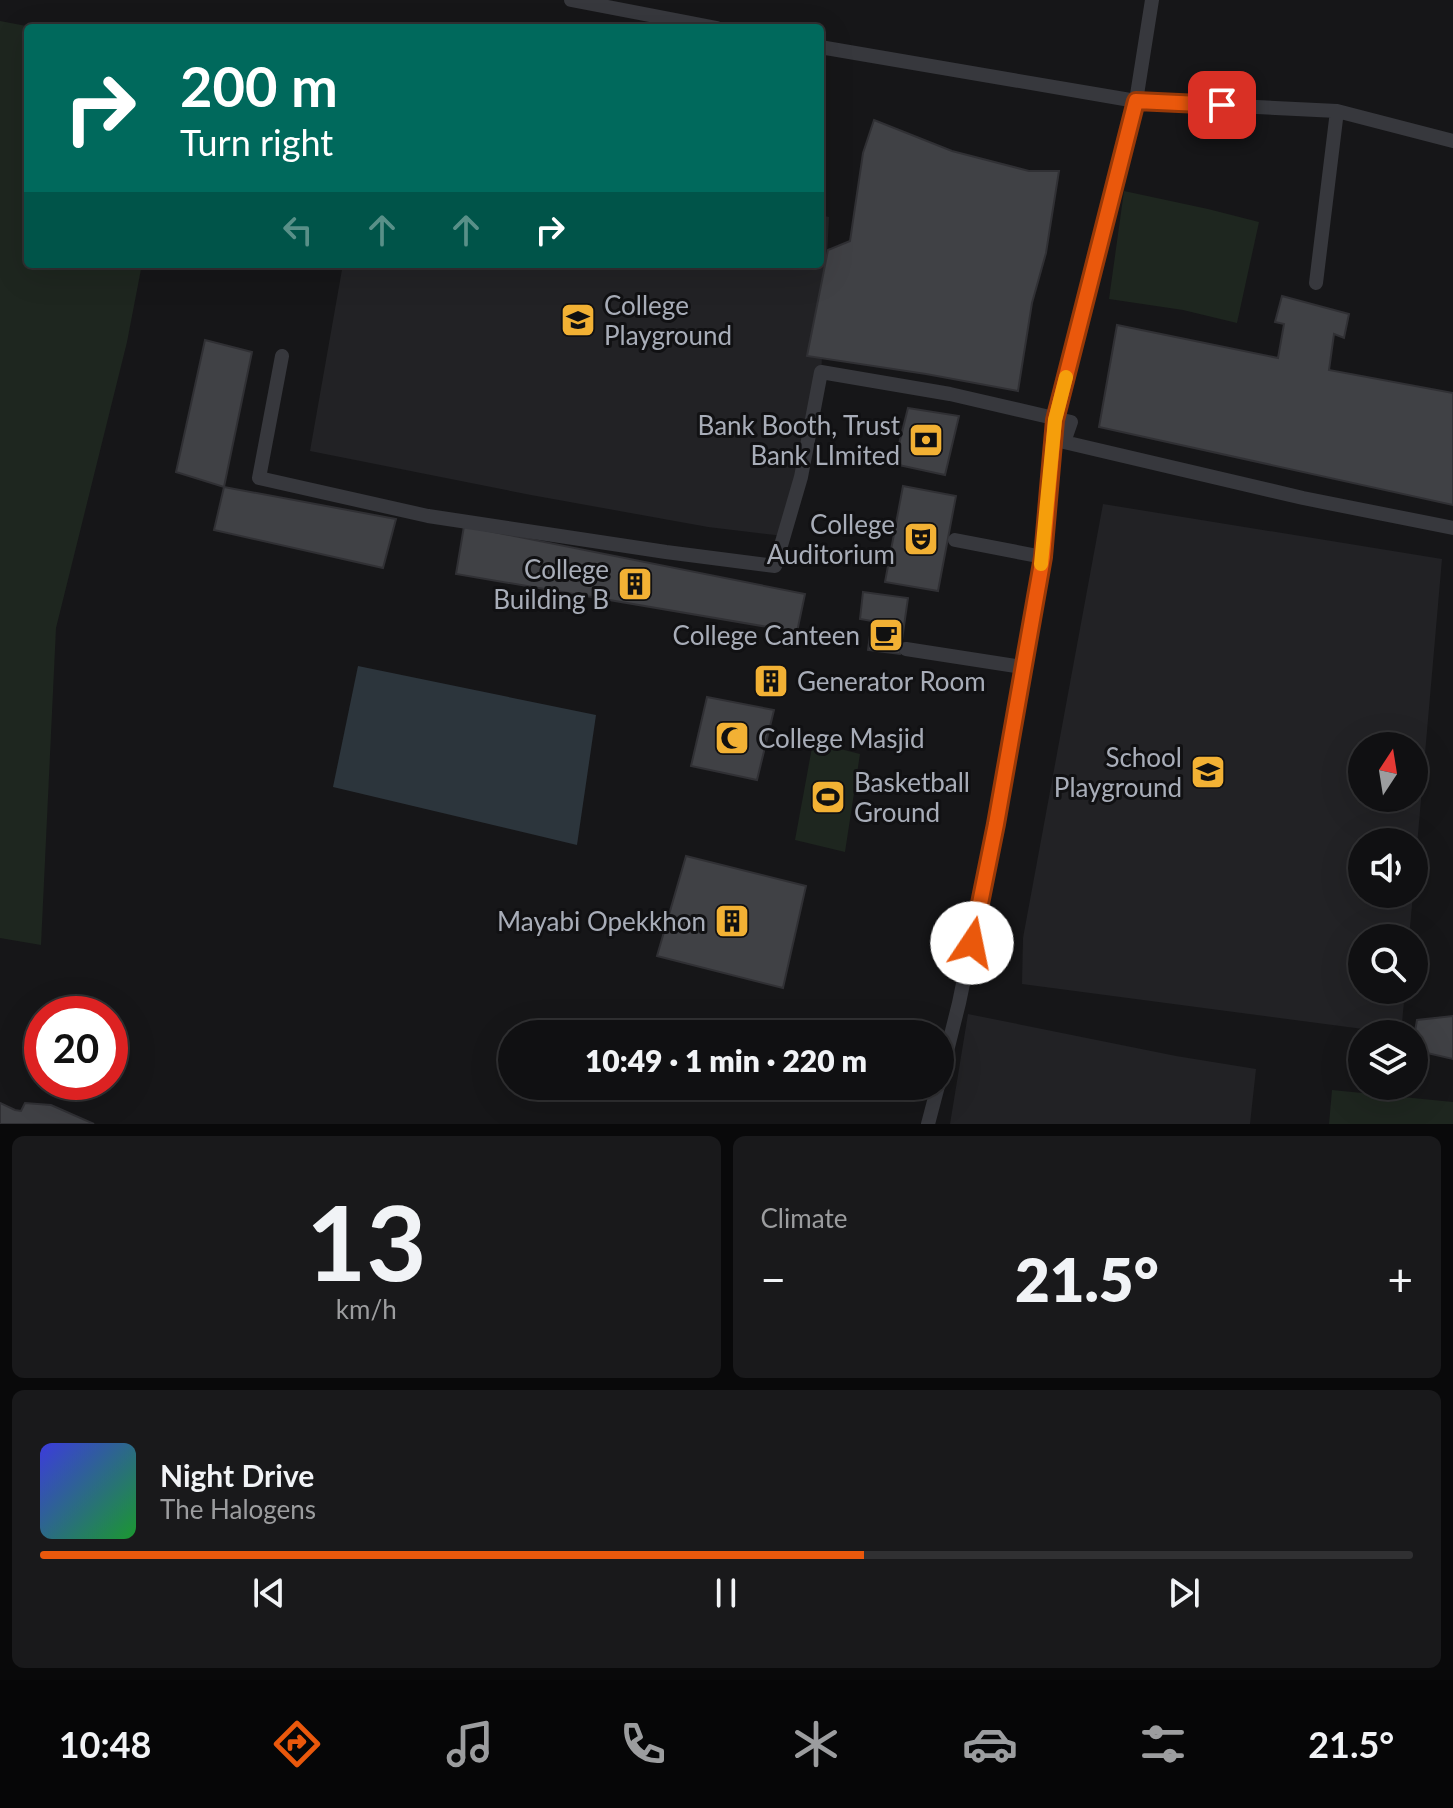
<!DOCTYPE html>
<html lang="en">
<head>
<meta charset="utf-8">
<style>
  body { margin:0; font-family:Lato,sans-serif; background:#19191b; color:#f1f3f6; height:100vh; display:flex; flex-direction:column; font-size:30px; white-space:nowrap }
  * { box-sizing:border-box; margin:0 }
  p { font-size:26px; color:#9c9d9f }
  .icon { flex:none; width:44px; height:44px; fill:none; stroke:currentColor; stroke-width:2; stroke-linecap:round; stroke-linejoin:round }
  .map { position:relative; height:1124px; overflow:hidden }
  .details { display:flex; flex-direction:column; gap:12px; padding:12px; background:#09090a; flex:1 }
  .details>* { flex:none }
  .banner { position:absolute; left:24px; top:24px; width:800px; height:244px; border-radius:8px; box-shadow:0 8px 32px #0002,0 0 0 2px #303032; background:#00695c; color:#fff; overflow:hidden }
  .needle { width:52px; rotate:12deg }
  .fabs { position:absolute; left:1348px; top:732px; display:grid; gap:16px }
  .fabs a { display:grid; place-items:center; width:80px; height:80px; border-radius:50%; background:#101012; box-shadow:0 8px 32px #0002,0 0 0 2px #303032; font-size:40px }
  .speed { position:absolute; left:24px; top:996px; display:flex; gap:16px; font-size:40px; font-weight:700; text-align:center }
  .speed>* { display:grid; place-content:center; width:104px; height:104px; border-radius:50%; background:#101012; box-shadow:0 8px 32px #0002,0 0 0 2px #303032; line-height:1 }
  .speed .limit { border:12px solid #d22; background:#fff; color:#111 }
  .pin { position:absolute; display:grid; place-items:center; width:68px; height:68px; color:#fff; margin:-34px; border-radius:16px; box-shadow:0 4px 12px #0006 }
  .me { position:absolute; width:88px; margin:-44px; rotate:11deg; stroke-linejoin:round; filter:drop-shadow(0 0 6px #0008) }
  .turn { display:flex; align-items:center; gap:28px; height:168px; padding:0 24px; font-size:36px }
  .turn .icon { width:104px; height:104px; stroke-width:2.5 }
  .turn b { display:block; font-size:56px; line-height:68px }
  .lanes { display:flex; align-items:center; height:76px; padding:0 24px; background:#0003; justify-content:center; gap:40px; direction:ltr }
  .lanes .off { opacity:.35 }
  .big { font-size:60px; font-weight:800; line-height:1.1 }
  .details .card { flex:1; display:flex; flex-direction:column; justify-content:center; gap:12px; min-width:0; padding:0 28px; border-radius:12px; background:#19191b }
  .details .dial { align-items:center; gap:0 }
  .dial b { font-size:104px; line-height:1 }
  .song { display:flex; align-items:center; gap:24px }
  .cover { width:96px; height:96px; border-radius:12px; background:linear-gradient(135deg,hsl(240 70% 55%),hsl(130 70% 35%)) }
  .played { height:8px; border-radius:4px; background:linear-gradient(90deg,#ea580c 60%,#303032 60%) }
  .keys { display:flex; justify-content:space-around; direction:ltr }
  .heat { display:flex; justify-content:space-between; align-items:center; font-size:44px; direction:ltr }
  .details .tiles { flex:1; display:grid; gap:12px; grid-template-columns:1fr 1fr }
  .card:last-child { grid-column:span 2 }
  .trip { position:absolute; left:498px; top:1020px; width:456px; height:80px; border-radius:40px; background:#101012; box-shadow:0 8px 32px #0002,0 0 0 2px #303032; font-weight:800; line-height:80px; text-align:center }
  .menu { display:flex; height:128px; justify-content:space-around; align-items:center; background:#060607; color:#9c9d9f }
  .menu .icon { width:56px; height:56px }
  .menu .current { color:#ea580c }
  .menu b { font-size:36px; color:#f1f3f6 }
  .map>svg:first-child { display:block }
  .built { fill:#222225; fill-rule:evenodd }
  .green { fill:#1e261f }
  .water { fill:#2c353c }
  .building { fill:#404145; stroke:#303034; stroke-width:2 }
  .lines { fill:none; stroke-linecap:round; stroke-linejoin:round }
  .lane { stroke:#37383d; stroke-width:14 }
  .route-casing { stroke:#983908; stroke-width:20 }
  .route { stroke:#ea580c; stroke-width:14 }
  .slow { stroke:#f59e0b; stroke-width:14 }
  .labels { text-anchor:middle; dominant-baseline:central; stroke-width:6; stroke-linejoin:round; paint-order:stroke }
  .poi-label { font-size:26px; fill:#a8adb8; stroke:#111113; text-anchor:end }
</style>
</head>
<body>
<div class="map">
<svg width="1453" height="1124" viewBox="0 0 1453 1124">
  <rect width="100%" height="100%" fill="#161618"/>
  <path class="built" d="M 820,215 L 829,217 L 821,376 L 784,536 L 708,527 L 531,495 L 310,451 L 343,264 L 820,264 Z
    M 1103,504 L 1442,559 L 1414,880 L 1414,842 L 1362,842 L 1362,894 L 1413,894 L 1409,938 L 1362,938 L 1362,990 L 1405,990 L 1401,1034 L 1022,984 L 1023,938 ZM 1362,746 L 1414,746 L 1414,798 L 1362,798 Z
    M 968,1014 L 1176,1056 L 1256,1069 L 1250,1124 L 950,1124 Z"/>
  <path class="green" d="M 0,21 L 37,28 L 28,28 L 28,264 L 142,264 L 127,342 L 56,628 L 41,945 L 0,938 Z
    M 1124,191 L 1208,209 L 1259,222 L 1237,323 L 1183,310 L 1109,299 Z
    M 813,742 L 860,754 L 845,852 L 795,840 Z
    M 1332,1090 L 1453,1102 L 1453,1124 L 1329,1124 Z"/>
  <path class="water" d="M 358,666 L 596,715 L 577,845 L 333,787 Z"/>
  <path class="building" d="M 874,120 L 952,151 L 1029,171 L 1059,171 L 1046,253 L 1032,303 L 1018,391 L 926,374 L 807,356 L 828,250 L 850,241 L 863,153 Z
    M 1282,296 L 1349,314 L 1344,338 L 1334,334 L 1329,370 L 1453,393 L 1453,505 L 1099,427 L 1117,325 L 1278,358 L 1284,324 L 1275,322 Z
    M 205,340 L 252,352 L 224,487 L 176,472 Z
    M 908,408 L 959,416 L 945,475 L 894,464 Z
    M 903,486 L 956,496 L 938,591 L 885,582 Z
    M 224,487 L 396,519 L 383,568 L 214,530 Z
    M 464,526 L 805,594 L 797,632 L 456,574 Z
    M 863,592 L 908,598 L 900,654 L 868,650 L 872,621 L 860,619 Z
    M 767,669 L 780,671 L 776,693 L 763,691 Z
    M 707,697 L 774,710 L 757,780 L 691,766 Z
    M 686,856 L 806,886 L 783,988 L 657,956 Z
    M 1453,1016 L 1453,1059 L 1414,1050 L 1414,1037 L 1417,1020 Z
    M 0,1103 L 15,1110 L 21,1111 L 25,1103 L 51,1105 L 94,1124 L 0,1124 Z"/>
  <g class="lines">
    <path class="lane" d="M 571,0 L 717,28
      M 820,47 L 1136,101 L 1337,111 L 1453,141
      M 1316,283 L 1337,111
      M 282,356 L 259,478 L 428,516 L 666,552 L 775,566 L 801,477 L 821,372 L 950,394 L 1071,422 L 1064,442 L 1303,498 L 1453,528
      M 955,540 L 1043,557
      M 906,649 L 1022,667
      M 940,1079 L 959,1003 L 996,824 L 1043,557 L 1055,420 L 1136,101 L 1152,0
      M 928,1124 L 938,1086"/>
  </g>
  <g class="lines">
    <g class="route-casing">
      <path id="route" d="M 972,943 L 996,824 L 1043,557 L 1055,420 L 1136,101 L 1222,105"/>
    </g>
    <use href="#route" class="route"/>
    <path class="slow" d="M 1041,564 L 1055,420 L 1066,377"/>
  </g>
  <defs>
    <g id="school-square" transform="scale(1.8)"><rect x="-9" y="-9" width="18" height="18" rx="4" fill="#f2b134" stroke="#111113"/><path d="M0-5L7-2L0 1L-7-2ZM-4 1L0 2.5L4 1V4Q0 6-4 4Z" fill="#111"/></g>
    <g id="bank-square" transform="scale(1.8)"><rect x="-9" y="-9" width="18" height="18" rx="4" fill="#f2b134" stroke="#111113"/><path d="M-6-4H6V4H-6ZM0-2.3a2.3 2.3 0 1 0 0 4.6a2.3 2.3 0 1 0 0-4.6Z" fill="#111"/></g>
    <g id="theatre-square" transform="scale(1.8)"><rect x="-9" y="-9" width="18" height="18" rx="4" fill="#f2b134" stroke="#111113"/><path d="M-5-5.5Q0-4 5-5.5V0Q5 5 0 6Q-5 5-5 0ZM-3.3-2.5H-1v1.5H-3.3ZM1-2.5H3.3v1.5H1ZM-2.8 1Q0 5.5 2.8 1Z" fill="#111"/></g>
    <g id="building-square" transform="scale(1.8)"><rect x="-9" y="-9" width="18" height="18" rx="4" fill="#f2b134" stroke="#111113"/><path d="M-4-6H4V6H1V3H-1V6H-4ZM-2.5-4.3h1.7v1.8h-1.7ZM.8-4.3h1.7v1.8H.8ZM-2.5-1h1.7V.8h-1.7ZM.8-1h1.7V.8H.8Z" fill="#111"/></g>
    <g id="cafe-square" transform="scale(1.8)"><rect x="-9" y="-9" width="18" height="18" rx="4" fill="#f2b134" stroke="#111113"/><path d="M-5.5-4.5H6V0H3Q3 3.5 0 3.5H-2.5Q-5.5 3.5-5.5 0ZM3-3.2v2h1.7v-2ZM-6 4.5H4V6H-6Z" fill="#111"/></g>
    <g id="mosque-square" transform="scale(1.8)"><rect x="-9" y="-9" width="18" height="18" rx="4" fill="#f2b134" stroke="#111113"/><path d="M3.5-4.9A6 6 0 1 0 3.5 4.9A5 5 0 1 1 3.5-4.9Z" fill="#111"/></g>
    <g id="stadium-square" transform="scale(1.8)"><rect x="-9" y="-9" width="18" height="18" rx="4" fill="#f2b134" stroke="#111113"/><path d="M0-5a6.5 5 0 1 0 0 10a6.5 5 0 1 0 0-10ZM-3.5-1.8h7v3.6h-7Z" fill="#111"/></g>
  </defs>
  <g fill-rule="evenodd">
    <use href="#school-square" x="578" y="320"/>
    <use href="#bank-square" x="926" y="440"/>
    <use href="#theatre-square" x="921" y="539"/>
    <use href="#building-square" x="635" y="584"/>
    <use href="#cafe-square" x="886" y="635"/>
    <use href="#building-square" x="771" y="681"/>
    <use href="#mosque-square" x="732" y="738"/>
    <use href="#school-square" x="1208" y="772"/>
    <use href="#stadium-square" x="828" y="797"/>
    <use href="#building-square" x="732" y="921"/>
  </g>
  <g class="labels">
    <g class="poi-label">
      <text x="604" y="305" text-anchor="start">College<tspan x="604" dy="30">Playground</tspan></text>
      <text x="900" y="425">Bank Booth, Trust<tspan x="900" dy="30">Bank LImited</tspan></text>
      <text x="895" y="524">College<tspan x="895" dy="30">Auditorium</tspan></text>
      <text x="609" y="569">College<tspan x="609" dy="30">Building B</tspan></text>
      <text x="860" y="635">College Canteen</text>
      <text x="797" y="681" text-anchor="start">Generator Room</text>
      <text x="758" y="738" text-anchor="start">College Masjid</text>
      <text x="1182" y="757">School<tspan x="1182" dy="30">Playground</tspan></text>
      <text x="854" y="782" text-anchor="start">Basketball<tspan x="854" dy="30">Ground</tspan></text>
      <text x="706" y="921">Mayabi Opekkhon</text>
    </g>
  </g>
</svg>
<div class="fabs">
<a><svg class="needle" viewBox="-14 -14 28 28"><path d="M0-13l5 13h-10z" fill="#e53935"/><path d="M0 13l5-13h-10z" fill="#9c9d9f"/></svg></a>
<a><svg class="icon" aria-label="sound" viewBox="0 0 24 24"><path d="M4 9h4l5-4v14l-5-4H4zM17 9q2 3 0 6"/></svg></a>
<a><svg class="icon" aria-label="search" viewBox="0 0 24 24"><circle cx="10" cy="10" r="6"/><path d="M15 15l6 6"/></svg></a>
<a><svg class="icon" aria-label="layers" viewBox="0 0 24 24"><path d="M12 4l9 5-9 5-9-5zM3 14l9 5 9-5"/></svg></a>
</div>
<div class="speed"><div class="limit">20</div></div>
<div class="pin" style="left:1222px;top:105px;background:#d93025"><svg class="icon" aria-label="arrive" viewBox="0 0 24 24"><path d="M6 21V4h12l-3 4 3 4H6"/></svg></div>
<svg class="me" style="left:972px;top:943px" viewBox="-20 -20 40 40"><circle r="19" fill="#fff"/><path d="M0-13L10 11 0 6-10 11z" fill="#ea580c"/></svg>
<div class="trip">10:49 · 1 min · 220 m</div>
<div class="banner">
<div class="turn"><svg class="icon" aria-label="right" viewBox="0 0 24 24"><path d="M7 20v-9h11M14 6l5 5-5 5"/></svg><div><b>200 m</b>Turn right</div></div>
<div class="lanes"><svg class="icon off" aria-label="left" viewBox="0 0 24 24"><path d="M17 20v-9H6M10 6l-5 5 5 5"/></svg><svg class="icon off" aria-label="ahead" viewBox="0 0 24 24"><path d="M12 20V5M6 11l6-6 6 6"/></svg><svg class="icon off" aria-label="ahead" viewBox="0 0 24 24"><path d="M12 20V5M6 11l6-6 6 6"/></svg><svg class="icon" aria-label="right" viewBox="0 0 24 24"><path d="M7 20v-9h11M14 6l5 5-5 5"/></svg></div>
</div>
</div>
<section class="details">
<div class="tiles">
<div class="card dial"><b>13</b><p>km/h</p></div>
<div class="card"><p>Climate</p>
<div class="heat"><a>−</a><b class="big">21.5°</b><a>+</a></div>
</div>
<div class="card">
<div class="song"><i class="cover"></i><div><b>Night Drive</b><p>The Halogens</p></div></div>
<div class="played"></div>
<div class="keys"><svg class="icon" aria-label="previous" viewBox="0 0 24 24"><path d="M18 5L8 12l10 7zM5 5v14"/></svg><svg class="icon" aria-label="pause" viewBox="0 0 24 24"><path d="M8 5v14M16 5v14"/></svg><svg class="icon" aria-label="next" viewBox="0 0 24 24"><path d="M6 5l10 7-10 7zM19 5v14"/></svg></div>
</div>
</div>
</section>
<nav class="menu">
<b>10:48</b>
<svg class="icon current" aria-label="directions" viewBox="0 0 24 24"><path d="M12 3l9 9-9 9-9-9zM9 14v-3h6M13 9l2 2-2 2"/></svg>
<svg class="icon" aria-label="music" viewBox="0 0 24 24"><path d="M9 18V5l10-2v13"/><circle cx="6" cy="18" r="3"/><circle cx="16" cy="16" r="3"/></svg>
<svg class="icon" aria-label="phone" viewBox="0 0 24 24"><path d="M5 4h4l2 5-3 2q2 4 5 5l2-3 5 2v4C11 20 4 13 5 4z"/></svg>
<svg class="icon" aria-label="climate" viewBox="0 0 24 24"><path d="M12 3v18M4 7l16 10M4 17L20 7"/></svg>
<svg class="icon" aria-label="car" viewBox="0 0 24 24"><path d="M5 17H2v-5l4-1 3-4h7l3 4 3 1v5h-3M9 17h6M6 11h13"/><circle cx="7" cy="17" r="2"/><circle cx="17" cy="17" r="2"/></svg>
<svg class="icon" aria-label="filters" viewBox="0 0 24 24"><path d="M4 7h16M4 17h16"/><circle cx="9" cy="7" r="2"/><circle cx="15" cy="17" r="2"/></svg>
<b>21.5°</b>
</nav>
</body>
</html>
